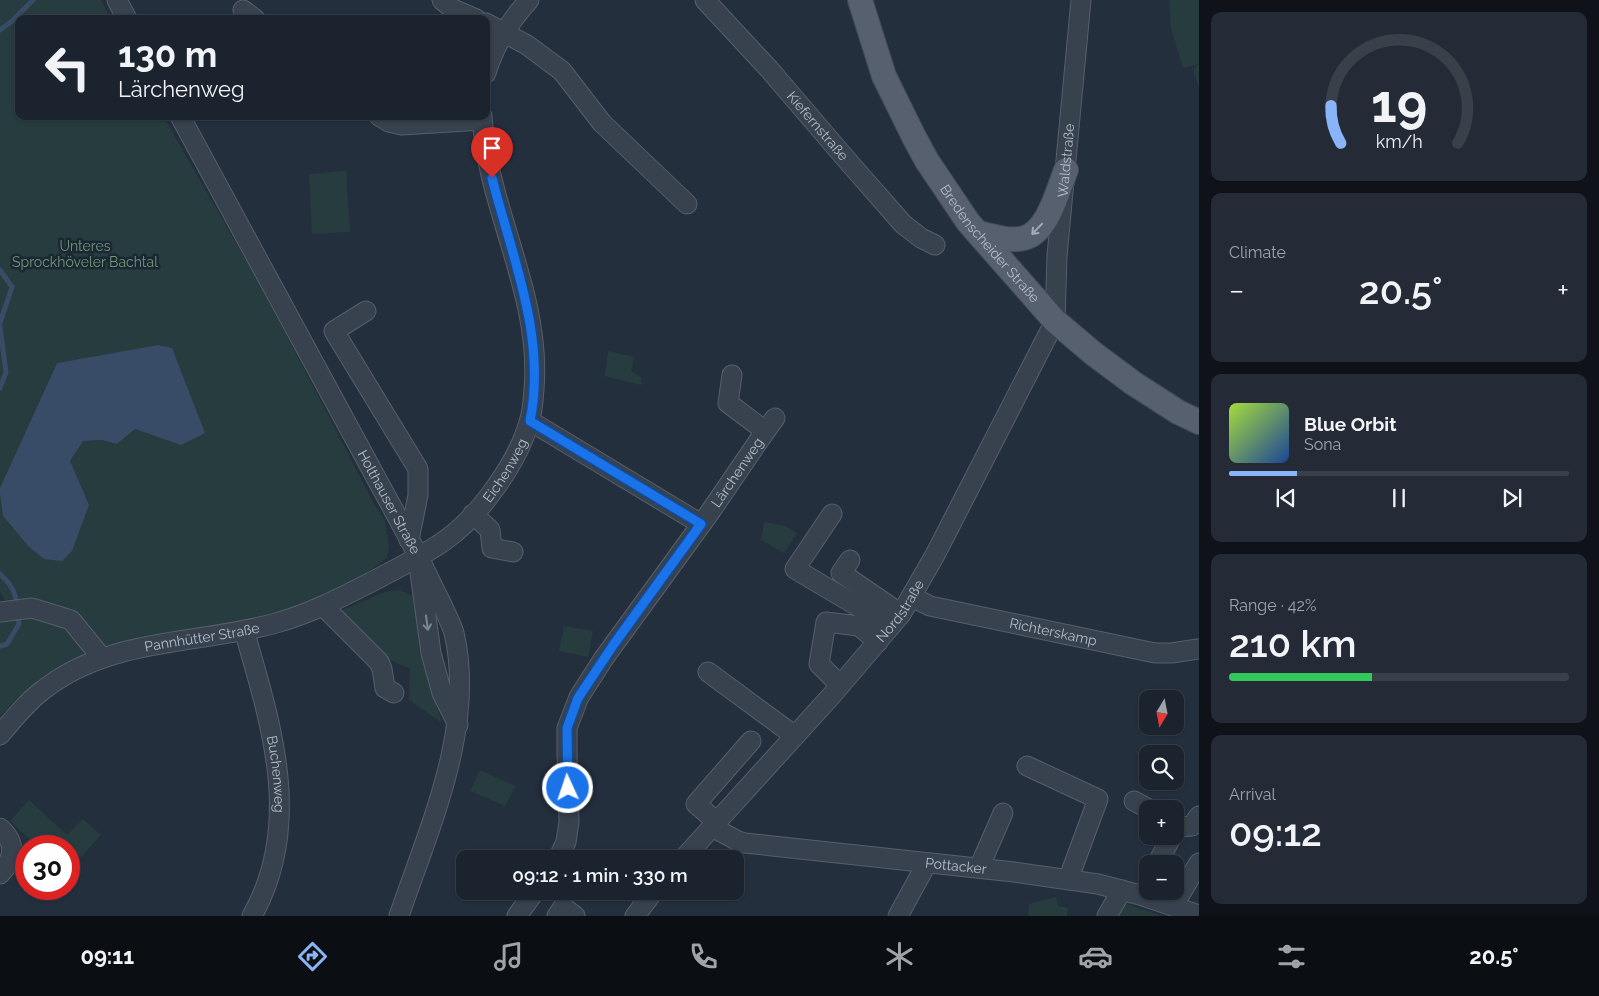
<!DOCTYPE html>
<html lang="en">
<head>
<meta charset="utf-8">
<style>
  body { margin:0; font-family:Raleway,sans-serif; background:#242b36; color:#f1f3f6; height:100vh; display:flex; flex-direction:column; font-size:19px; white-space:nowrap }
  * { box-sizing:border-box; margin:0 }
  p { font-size:16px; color:#a0a4aa }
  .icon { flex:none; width:28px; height:28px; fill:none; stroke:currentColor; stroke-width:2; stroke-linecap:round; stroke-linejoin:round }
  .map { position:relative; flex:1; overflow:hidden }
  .drawer { display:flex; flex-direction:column; gap:12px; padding:12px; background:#0f1319; width:400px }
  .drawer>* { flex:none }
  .hud { position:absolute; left:15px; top:15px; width:475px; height:105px; border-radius:10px; box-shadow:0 1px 4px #0004,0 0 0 1px #39404a; background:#1b232e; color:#f1f3f6; overflow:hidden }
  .needle { width:32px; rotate:190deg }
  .buttons { position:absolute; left:1139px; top:690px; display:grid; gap:10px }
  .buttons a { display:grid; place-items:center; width:45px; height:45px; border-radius:10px; background:#1b232e; box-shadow:0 1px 4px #0004,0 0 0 1px #39404a; font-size:25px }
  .speed { position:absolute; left:15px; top:835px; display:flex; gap:10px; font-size:25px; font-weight:700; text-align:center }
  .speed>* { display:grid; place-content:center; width:65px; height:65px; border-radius:50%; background:#1b232e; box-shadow:0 1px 4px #0004,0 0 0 1px #39404a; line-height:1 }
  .speed .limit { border:8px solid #d22; background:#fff; color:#111 }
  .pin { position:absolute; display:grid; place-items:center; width:42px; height:42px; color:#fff; margin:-51px -21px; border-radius:50% 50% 50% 0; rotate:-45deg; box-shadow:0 0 5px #0007 }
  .pin .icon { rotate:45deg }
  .me { position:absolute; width:55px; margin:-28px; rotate:357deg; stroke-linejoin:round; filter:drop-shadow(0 0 4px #0008) }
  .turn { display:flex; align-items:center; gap:18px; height:105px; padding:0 20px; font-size:22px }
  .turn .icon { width:65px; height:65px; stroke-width:2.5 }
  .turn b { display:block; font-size:35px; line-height:42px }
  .big { font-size:38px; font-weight:600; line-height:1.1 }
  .drawer .widget { flex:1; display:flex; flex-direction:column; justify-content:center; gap:8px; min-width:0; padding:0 18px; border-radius:10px; background:#242b36 }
  .drawer .dial { align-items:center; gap:0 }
  .dial svg { height:130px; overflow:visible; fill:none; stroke:#39404a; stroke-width:7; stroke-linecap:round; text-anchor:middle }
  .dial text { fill:#f1f3f6; stroke:none }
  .song { display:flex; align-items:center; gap:15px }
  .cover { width:60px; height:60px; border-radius:8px; background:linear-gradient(135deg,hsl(80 70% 55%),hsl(220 70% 35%)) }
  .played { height:5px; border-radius:2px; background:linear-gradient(90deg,#8ab4f8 20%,#39404a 20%) }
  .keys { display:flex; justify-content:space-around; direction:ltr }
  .heat { display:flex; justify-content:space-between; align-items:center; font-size:28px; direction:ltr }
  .charge { height:8px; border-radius:4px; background:linear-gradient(90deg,#34c759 42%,#39404a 0) }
  .trip { position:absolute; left:456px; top:850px; width:288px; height:50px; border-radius:10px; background:#1b232e; box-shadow:0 1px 4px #0004,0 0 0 1px #39404a; font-weight:600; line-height:50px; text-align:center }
  .menu { display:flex; height:80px; justify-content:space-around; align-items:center; background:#0b0e12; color:#a0a4aa }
  .menu .icon { width:35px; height:35px }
  .menu .current { color:#8ab4f8 }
  .menu b { font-size:22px; color:#f1f3f6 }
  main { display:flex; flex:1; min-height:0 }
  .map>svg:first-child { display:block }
  .green { fill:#263c3f }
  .water { fill:#394c67 }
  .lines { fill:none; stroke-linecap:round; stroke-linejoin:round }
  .stream { stroke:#394c67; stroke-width:5 }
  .minor-casing { stroke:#565f6c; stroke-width:21 }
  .major-casing { stroke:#414a57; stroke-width:26 }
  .minor { stroke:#38414e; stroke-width:19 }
  .major { stroke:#56606e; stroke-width:24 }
  .oneway { stroke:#a1aab7 }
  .oneway2 { stroke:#7c8592 }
  .route-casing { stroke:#114b97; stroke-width:12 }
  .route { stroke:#1a73e8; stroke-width:9 }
  .labels { text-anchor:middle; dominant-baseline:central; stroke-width:5; stroke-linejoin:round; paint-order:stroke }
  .street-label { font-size:14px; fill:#b4bcc9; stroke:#1d2633 }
  .park-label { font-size:14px; fill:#6b9a76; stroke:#1d2633 }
</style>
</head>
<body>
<main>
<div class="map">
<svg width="1199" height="916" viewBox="0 0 1199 916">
  <rect width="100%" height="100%" fill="#242f3e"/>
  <path class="green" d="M 0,0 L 101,0 L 111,19 L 19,19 L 19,116 L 131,116 L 128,119 L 132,116 L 163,116 L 259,283 L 339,436 L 337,438 L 340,438 L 372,500 L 385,521 L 389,546 L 387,558 L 352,583 L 283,615 L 130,640 L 103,648 L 67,621 L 93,652 L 46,674 L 17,698 L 0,716 L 0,603 L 6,603 L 0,592 L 0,494 L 3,516 L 29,547 L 44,559 L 89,505 L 70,461 L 83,441 L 102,440 L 117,444 L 135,429 L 181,445 L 172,348 L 158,345 L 57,363 L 0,488 Z
    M 1169,0 L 1199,0 L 1199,87 L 1193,71 L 1198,64 L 1183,68 L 1171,29 Z
    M 346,171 L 350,232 L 312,234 L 309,174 Z
    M 608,351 L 634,357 L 631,371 L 642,378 L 641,385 L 605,376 Z
    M 764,522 L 785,526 L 797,533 L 784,553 L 761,540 Z
    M 400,590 L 412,596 L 416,612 L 420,654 L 442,723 L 409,700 L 410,669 L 379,655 L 335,613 L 385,592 Z
    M 564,626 L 593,631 L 588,657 L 559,651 Z
    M 480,770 L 515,786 L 505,806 L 470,791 Z
    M 29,800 L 67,835 L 83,819 L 101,835 L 69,870 L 69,846 L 37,846 L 10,821 Z
    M 1056,897 L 1058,906 L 1068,908 L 1067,916 L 1028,916 L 1029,904 Z
    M 1122,903 L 1163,916 L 1115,916 Z"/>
  <path class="water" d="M 158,345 L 172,348 L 205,433 L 181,445 L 135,429 L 117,444 L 102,440 L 83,441 L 70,461 L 89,505 L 72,551 L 62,561 L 44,559 L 29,547 L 3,516 L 0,494 L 0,488 L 57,363 Z"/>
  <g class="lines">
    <path class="stream" d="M 0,30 L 12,21 L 33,0
      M 0,270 L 12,287 L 0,323
      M 0,327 L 6,372 L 0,388
      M 0,574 C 10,583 16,592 17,606
      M 0,646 L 7,644 L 19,624 L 18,615"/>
    <g class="minor-casing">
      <g id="minor">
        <path d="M 117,0 L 127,19"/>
        <path d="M 442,0 L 453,9 L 476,19"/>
        <path id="s1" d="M 705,0 L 769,69 L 846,159 L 903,224 L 921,238 L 935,245"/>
        <path d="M 243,10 L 255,19"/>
        <path d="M 486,23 L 527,45 L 562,71 L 602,123 L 687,204"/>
        <path d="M 486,73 C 494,46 510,21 529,0"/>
        <path id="s2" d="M 180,116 L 419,557 C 426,573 434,589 442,605 C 446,614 451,623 454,633 C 476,726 429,828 399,916"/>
        <path d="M 379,116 L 389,122 L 402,125 L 482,120"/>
        <path d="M 366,311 L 334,331 L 418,469 L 418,495 L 409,540"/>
        <path d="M 530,421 L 701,524"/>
        <path d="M 762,436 L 775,418"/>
        <path d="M 473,514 L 490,530 L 492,548 L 513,552"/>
        <path d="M 832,514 L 795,569 L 891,626"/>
        <path d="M 850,560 L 841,573 L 901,614"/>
        <path d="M 420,573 L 431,653 L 442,693 L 458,725"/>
        <path id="s3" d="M 912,597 L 930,606 L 1155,653 L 1172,653 L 1198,649"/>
        <path d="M 323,606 L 379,662 L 382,669 L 385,688 L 394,693"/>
        <path d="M 0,612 L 32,608 L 71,620 L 102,658"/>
        <path id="s4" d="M 244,630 C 271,724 304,824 252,916"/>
        <path d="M 708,672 L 795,736"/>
        <path d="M 840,685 L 819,664 L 826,622 L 859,626 L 878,642"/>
        <path id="s5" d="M 0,735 C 13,719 27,702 43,690 C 110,637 198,645 276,623 C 312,613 344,596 377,579 C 399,567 423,556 444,541 C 479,517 518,462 529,422 C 533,411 533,400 534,389 C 542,294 487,209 482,116"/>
        <path d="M 1027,766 L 1098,799 L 1068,880"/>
        <path d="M 1134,801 L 1149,809"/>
        <path d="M 717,822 L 696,804 L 751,741"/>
        <path id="s6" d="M 712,827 L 738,841 L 745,843 L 1014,872 L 1098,884 L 1140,895 L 1199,915"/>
        <path d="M 0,828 C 17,843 14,859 0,874"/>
        <path d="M 1175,830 L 1177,827 L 1192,826 L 1199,816"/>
        <path id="s7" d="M 558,859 L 566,842 L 569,822 L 567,752 L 567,728 L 579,697 L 604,658 L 708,515 L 762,436 L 760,427 L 728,403 L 732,375"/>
        <path id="s8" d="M 683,859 L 832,695 L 901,614 L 935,555 L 1055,321 L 1057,256 L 1081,0"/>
        <path d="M 1157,864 L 1172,836"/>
        <path d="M 979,868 L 1003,813"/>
        <path d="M 1173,906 L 1199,863"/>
        <path d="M 517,916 L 535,891"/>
        <path d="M 557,916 L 563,907 L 575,916"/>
        <path d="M 635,916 L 654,891"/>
        <path d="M 898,916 L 927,863"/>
        <path d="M 1107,916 L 1122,890"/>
      </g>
    </g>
    <g class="major-casing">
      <g id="major">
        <path id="s9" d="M 860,0 L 884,76 L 914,137 L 927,161 L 968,222 L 1055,321 L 1094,354 L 1133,383 L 1178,412 L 1199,422"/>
        <path d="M 978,233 C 992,236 1009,242 1024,238 C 1048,232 1058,190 1066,170"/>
      </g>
    </g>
    <use href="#minor" class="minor"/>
    <use href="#major" class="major"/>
  </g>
  <defs><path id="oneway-shaft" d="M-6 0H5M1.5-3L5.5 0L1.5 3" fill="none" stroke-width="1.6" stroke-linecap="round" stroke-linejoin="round" transform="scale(1.25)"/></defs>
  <use class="oneway" href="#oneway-shaft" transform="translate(1037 229) rotate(134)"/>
  <use class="oneway2" href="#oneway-shaft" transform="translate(427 623) rotate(82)"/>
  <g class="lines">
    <g class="route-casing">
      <path id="route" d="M 492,178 C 512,257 547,338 530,421 L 701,524 L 614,644 L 578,698 L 567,728 L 568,788"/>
    </g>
    <use href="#route" class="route"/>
  </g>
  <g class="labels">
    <g class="street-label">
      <text stroke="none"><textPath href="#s1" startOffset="169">Kiefernstraße</textPath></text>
      <text stroke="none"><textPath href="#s8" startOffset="820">Waldstraße</textPath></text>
      <text stroke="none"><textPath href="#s9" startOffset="279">Bredenscheider Straße</textPath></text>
      <text stroke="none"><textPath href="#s5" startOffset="589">Eichenweg</textPath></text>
      <text stroke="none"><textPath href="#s7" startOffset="441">Lärchenweg</textPath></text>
      <text stroke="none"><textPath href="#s2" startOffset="439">Holthauser Straße</textPath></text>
      <text stroke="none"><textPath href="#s8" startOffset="330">Nordstraße</textPath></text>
      <text stroke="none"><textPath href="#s3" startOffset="146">Richterskamp</textPath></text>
      <text stroke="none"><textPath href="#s5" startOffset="232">Pannhütter Straße</textPath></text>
      <text stroke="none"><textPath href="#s4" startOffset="148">Buchenweg</textPath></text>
      <text stroke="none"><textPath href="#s6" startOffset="249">Pottacker</textPath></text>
    </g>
    <g class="park-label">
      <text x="85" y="246">Unteres<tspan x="85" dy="16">Sprockhöveler Bachtal</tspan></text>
    </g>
  </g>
</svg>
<div class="buttons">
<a><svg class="needle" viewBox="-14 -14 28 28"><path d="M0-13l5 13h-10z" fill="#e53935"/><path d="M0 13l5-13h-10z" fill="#a0a4aa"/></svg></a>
<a><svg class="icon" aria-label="search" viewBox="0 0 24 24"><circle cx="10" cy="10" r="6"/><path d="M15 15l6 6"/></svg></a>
<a>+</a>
<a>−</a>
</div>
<div class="speed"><div class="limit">30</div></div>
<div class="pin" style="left:492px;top:178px;background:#d93025"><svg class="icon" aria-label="arrive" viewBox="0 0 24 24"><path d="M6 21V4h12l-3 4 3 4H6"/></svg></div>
<svg class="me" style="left:568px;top:788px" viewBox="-20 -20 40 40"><circle r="17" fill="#1a73e8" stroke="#fff" stroke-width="3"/><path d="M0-11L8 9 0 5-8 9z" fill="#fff"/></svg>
<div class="trip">09:12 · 1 min · 330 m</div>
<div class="hud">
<div class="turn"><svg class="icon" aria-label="left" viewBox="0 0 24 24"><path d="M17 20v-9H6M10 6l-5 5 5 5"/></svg><div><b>130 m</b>Lärchenweg</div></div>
</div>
</div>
<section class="drawer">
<div class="widget dial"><svg viewBox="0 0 100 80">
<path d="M14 69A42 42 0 1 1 86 69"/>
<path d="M14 69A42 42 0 0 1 8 46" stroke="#8ab4f8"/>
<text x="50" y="56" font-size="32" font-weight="700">19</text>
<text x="50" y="72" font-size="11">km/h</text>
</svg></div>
<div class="widget"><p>Climate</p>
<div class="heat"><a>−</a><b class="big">20.5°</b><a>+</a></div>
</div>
<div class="widget">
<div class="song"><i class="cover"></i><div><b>Blue Orbit</b><p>Sona</p></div></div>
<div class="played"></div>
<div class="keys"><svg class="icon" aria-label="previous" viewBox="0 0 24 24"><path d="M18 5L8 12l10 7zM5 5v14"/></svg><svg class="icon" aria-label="pause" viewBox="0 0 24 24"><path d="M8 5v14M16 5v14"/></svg><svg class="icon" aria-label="next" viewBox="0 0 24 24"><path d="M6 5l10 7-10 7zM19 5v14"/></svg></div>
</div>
<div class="widget"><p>Range · 42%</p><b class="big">210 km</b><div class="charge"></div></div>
<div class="widget"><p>Arrival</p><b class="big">09:12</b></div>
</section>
</main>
<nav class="menu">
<b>09:11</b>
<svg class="icon current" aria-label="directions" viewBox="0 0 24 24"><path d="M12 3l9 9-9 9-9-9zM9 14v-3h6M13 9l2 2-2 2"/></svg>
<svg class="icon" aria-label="music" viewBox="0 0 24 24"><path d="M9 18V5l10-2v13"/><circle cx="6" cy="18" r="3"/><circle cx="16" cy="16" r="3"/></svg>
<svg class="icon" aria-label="phone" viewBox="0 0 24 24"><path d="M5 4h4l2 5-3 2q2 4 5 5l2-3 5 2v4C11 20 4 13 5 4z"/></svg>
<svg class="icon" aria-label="climate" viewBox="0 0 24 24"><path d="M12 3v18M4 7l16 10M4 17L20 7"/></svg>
<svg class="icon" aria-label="car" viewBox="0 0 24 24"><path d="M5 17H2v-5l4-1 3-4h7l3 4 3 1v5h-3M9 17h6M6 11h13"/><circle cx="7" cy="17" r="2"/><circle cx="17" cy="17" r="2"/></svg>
<svg class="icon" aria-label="filters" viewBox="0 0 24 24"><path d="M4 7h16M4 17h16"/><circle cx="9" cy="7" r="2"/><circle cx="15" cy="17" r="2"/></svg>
<b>20.5°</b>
</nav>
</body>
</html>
